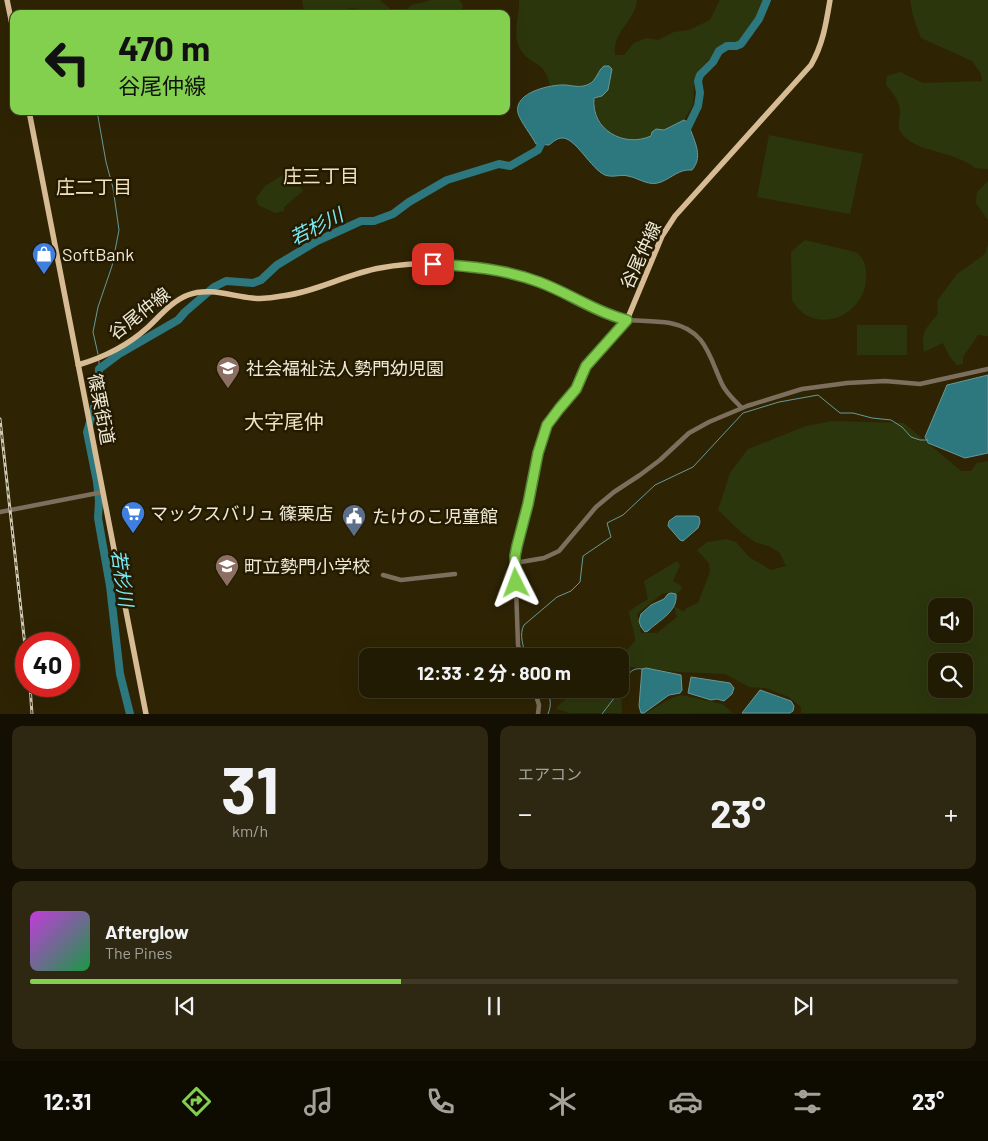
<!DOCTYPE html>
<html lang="ja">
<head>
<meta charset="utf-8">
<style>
  body { margin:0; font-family:Barlow,"Noto Sans JP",sans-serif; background:#2e2812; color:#f1f3f6; height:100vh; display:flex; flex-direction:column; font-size:19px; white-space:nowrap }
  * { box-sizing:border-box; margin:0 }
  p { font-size:16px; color:#a2a19a }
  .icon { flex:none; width:28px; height:28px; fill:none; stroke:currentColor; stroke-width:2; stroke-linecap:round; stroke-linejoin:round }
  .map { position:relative; height:714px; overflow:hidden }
  .sheet { display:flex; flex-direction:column; gap:12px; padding:12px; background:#130f02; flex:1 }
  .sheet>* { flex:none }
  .banner { position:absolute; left:10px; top:10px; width:500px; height:105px; border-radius:10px; box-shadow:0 5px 20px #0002,0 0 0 1px #3f3925; background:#83d04e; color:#111; overflow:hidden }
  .fabs { position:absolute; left:928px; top:598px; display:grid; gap:10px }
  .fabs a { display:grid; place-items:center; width:45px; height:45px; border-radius:10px; background:#221b03; box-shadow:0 5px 20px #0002,0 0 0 1px #3f3925; font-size:25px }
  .speed { position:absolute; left:15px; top:632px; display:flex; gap:10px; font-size:25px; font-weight:700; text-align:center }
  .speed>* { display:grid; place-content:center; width:65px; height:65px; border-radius:50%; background:#221b03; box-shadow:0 5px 20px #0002,0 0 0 1px #3f3925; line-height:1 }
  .speed .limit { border:8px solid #d22; background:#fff; color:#111 }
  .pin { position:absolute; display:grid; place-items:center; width:42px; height:42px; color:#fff; margin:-21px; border-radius:10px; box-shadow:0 2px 8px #0006 }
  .me { position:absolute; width:55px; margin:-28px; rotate:357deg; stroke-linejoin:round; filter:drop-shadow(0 0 4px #0008) }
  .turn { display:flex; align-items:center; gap:18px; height:105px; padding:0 25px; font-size:22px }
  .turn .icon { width:65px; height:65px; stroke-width:2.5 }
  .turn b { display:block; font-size:35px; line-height:42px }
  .big { font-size:38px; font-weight:700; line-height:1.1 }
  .sheet .tile { flex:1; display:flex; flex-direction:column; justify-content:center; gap:8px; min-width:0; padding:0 18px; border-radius:10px; background:#2e2812 }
  .sheet .dial { align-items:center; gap:0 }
  .dial b { font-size:65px; line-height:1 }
  .song { display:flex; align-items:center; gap:15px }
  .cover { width:60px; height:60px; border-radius:8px; background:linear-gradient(135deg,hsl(290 70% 55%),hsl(140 70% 35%)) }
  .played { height:5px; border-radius:2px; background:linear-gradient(90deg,#83d04e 40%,#3f3925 40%) }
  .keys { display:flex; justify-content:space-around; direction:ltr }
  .heat { display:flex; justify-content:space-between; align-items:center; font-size:28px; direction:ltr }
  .sheet .tiles { flex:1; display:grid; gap:12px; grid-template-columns:1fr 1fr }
  .tile:last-child { grid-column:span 2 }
  .trip { position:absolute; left:359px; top:648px; width:270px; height:50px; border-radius:10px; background:#221b03; box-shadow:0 5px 20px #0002,0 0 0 1px #3f3925; font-weight:700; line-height:50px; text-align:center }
  .tabs { display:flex; height:80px; justify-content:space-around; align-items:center; background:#0e0b01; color:#a2a19a }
  .tabs .icon { width:35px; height:35px }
  .tabs .active { color:#83d04e }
  .tabs b { font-size:22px; color:#f1f3f6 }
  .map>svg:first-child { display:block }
  .green { fill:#2c360d; fill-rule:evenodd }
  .water { fill:#2d777e; stroke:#679999 }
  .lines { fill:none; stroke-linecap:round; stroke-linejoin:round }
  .stream { stroke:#679999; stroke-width:1 }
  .river { stroke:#2d777e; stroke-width:8 }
  .minor { stroke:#7d6f5d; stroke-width:4.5 }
  .major { stroke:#d7bb94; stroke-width:5.5 }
  .rail-casing { stroke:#d0cab5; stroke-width:3 }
  .rail { stroke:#241a00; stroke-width:1; stroke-dasharray:4; stroke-linecap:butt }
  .route-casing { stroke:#558733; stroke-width:12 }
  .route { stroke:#83d04e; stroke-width:9 }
  .labels { text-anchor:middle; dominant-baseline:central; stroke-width:5; stroke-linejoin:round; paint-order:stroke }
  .poi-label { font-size:18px; fill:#efe9d7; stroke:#241a00; text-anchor:start }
  .street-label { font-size:18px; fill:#efe9d7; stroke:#241a00 }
  .neighbourhood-label { font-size:19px; fill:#f0e4c0; stroke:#241a00 }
  .water-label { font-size:19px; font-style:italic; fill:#7beaf6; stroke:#241a00 }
  .quarter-label { font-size:20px; fill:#f0e4c0; stroke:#241a00 }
</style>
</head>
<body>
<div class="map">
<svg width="988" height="714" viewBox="0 0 988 714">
  <rect width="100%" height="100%" fill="#2e2404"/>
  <path class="green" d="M 302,0 L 380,0 L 396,14 L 360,14 L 360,9 L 350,8 L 341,14 L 311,14 L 304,12 Z
    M 431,0 L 459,0 L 463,5 L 461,14 L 398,14 L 405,13 C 410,1 419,5 431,0 Z
    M 519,0 L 637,0 C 635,23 612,30 615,55 L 624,55 L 634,43 L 646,38 L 658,40 L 674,32 L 689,30 L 710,20 L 720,0 L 768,0 L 762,19 L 736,49 L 728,50 L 708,60 L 699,71 L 694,86 L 693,105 L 684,120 L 646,139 L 626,141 L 610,133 L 605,129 L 595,112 L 594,98 L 602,96 L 608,90 L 612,70 L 601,68 C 591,93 572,85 550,86 C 545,57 526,67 518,44 C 513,31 520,14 519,0 Z
    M 910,0 L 988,0 L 988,169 L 975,168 C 956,151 917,153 902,134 C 896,127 900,120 900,112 C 900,101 893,93 886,85 L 887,76 L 900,72 L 923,83 L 982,81 L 981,74 L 972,61 L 921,38 L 913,16 Z
    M 769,135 L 863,154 L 850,214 L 757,197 Z
    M 291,170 L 303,191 L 284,207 L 284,211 L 275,213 L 258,205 L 256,198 L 265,186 Z
    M 988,181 L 988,220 L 976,203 L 977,192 Z
    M 805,240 L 855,252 C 862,256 865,262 866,271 C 871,314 815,340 792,300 L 791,252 Z
    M 988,245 L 988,336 L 978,335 L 963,357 L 963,364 L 957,365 L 950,357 L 943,343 L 924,352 C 921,332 925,329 938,314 L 937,301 L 957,274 L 985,254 Z
    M 857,325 L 907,325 L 907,355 L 857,355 Z
    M 832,421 L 904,423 L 961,471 L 971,471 L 977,463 L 988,461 L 988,713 L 801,713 L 801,707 L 789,697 L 766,688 L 749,687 L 725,674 L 680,672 L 622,666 L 621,657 L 635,641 C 635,631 630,622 629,611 L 648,599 L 644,581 L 677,561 L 680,565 L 673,581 L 680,585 L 682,589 L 677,593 L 663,593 L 637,614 L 641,633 L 657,633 L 677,617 L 674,606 L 684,612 L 686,608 L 698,603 L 710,572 L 709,563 L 697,550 L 707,542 L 726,539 L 736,542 L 749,557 L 771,570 L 786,566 L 780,553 L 771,547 L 755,542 L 742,533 L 718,510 L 730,473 L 748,449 L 806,426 ZM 936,606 L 964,606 L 964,634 L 936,634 ZM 936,661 L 964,661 L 964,689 L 936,689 Z
    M 620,668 L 630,671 L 621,690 L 622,713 L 570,713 L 556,709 C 562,699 571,699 576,689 L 620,689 Z
    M 681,695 L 722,704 L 733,713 L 644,714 C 658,707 666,699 681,695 Z"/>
  <path class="water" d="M 604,66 L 609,66 L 612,69 L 608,90 L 602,96 L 594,98 C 591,130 624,148 651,136 L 652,132 L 656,129 L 664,130 L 684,120 L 688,122 C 692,138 705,155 692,170 C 679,169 673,177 661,182 C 649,187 639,178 628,176 C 620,174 613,178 605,175 C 591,169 575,137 562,138 C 557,138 553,142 549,145 L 536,144 C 532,136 520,121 518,113 C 513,92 552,84 566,85 C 575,86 581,88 589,84 C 597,80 598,70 604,66 Z
    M 988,375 L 988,453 L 965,458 L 928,443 L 925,437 L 947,385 Z
    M 676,516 L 696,516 L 699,517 L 700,522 L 698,528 L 683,541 L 680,540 L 668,526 L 669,521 Z
    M 671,593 L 676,594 C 678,612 659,620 648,631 L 645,632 L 641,627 L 639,621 L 641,614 L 651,605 L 664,599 L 668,594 Z
    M 646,668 L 681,675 L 682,690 L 680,693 L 669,695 L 644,713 L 641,713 L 639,706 L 642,669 Z
    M 691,677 L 730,683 L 734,688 L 732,694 L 724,701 L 717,699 L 711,700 L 688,693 Z
    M 760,690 L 791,701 L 794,706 L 793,711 L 790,713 L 742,713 Z"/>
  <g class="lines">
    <path class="stream" d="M 97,111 L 106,162 L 113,188 L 119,230 L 112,266 L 98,307 L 93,332 L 98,354
      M 99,361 L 99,369
      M 526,656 C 523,646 519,634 524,625 L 557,597 L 571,591 L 580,582 L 583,556 L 611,537 L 607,523 L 623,515 L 655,485 L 693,467 L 743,413 L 779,402 L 818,395 L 840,413 L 853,413 L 872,418 L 891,420 L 902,427 L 911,437 L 920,440 L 928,440
      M 544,689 C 551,696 552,704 548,714
      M 602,714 L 618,693 L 620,693 C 624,682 628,666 642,669"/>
    <path class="river" d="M 685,133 L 698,106 L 700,93 L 698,81 L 700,75 L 713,62 L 719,51 L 727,46 L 736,46 L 741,44 L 759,19 L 767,0
      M 130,714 L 120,674 L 110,586 L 98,518 L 99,501 L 97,482 L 87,432 L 97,397 L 99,369 L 119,354 L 178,320 L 185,312 L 214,287 L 226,281 L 253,283 L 261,280 L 277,265 L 317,241 L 361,221 L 374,221 L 393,214 L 409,202 L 447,180 L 499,164 L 510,166 L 538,150 L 543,140 L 543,135"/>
    <path class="minor" d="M 0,512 L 103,492
      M 515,563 L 544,558 L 559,551 L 596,507 L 614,492 L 640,475 L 660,460 L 689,433 L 709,422 L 747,406 L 802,389 L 847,383 L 885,381 L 920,384 L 988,369
      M 383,575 L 401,580 L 455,574
      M 521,656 L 518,645 L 515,557 L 542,437 L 550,419 L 576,389 L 586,366 L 627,320 C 641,321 656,321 670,323 C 706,330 709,356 722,384 C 726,393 735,401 742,408
      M 534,689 L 539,705 L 538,714"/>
    <path class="major" d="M 7,0 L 14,34
      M 29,111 L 146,714
      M 78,365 C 105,357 127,346 147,328 C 160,316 172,301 188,295 C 209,287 231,296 252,298 C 262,299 272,298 282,296 C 316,292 346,274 380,268 C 430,259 493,263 541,282 C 570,294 596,312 627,320 L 662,236 L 675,216 L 811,65 C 823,44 826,24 830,0"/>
    <g class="rail-casing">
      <path id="rail" d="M 0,419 L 26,655
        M 30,686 L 32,714"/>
    </g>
    <use href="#rail" class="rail"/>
  </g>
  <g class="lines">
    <g class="route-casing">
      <path id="route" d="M 433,264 C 469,266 505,269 539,282 C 569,293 595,312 627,320 L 586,366 L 576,389 L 559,409 L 547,425 L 538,453 L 528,504 L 517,546 L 515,556 L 516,583"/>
    </g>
    <use href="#route" class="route"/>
  </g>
  <defs>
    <g id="shop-pin" transform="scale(1.25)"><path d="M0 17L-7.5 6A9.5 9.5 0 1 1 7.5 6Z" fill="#3f7fe0" stroke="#241a00"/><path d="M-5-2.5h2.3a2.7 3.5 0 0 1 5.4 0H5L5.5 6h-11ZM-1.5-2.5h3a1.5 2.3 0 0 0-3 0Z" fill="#fff"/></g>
    <g id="school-pin" transform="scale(1.25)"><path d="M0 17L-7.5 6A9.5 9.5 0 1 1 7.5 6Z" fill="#8d6e63" stroke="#241a00"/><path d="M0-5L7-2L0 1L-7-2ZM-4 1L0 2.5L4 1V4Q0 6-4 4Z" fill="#fff"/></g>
    <g id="supermarket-pin" transform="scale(1.25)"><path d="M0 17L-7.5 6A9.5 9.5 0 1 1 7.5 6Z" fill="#3f7fe0" stroke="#241a00"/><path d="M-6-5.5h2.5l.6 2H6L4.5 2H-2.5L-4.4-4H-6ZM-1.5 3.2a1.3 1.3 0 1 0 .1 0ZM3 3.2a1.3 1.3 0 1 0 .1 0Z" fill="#fff"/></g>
    <g id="civic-pin" transform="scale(1.25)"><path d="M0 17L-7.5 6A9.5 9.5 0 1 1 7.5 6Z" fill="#5c6f8a" stroke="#241a00"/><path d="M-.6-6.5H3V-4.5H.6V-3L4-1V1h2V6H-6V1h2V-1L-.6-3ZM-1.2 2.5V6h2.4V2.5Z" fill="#fff"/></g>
  </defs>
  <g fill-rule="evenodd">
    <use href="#shop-pin" x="44" y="254"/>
    <use href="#school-pin" x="228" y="368"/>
    <use href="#supermarket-pin" x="133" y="513"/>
    <use href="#civic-pin" x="354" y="516"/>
    <use href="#school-pin" x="227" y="566"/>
  </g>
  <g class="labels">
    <g class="poi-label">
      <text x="62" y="254">SoftBank</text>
      <text x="246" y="368">社会福祉法人勢門幼児園</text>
      <text x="150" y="513">マックスバリュ 篠栗店</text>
      <text x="372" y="516">たけのこ児童館</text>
      <text x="244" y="566">町立勢門小学校</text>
    </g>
    <g class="street-label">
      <text transform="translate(640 255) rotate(-65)">谷尾仲線</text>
      <text transform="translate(139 313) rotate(-38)">谷尾仲線</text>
      <text transform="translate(102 409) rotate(79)">篠栗街道</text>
    </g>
    <g class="neighbourhood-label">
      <text x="321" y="175">庄三丁目</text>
      <text x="94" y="186">庄二丁目</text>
    </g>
    <g class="water-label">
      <text transform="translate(316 226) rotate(-27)">若杉川</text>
      <text transform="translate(123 578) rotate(82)">若杉川</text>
    </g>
    <g class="quarter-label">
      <text x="284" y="421">大字尾仲</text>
    </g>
  </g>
</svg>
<div class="fabs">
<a><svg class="icon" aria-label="sound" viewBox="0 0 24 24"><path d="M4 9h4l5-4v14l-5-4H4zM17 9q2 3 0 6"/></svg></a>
<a><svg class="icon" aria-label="search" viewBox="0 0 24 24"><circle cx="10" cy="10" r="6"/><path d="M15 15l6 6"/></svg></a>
</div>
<div class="speed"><div class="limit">40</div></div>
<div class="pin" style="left:433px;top:264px;background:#d93025"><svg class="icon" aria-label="arrive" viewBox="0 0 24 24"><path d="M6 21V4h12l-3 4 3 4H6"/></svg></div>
<svg class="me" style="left:516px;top:583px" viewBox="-20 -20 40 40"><path d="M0-17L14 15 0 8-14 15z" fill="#83d04e" stroke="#fff" stroke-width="4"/></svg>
<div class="trip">12:33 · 2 分 · 800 m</div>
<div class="banner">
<div class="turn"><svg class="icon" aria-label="left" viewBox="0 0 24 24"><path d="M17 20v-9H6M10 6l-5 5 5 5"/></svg><div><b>470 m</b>谷尾仲線</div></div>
</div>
</div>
<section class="sheet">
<div class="tiles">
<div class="tile dial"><b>31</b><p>km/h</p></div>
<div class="tile"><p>エアコン</p>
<div class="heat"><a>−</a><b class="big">23°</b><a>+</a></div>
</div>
<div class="tile">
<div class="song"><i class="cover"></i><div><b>Afterglow</b><p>The Pines</p></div></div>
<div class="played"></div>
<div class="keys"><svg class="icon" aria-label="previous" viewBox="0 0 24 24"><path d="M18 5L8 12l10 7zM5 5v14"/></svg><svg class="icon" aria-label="pause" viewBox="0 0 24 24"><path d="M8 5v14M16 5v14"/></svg><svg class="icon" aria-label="next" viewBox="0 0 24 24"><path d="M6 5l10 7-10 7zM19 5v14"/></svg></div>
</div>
</div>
</section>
<nav class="tabs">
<b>12:31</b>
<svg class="icon active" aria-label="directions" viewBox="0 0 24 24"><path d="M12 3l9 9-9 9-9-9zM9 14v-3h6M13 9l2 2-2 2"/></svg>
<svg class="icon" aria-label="music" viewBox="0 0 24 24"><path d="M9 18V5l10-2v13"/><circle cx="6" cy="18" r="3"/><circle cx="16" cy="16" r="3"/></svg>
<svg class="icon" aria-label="phone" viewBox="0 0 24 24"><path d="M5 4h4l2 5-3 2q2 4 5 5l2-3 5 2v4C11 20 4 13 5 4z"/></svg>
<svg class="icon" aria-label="climate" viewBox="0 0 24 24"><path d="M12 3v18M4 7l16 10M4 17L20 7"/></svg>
<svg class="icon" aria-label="car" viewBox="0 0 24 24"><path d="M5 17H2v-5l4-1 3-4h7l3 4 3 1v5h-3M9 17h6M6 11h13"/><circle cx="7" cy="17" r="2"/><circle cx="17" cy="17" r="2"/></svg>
<svg class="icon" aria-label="filters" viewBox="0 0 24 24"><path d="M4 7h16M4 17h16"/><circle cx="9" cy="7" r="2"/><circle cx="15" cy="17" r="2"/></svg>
<b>23°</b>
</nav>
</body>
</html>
